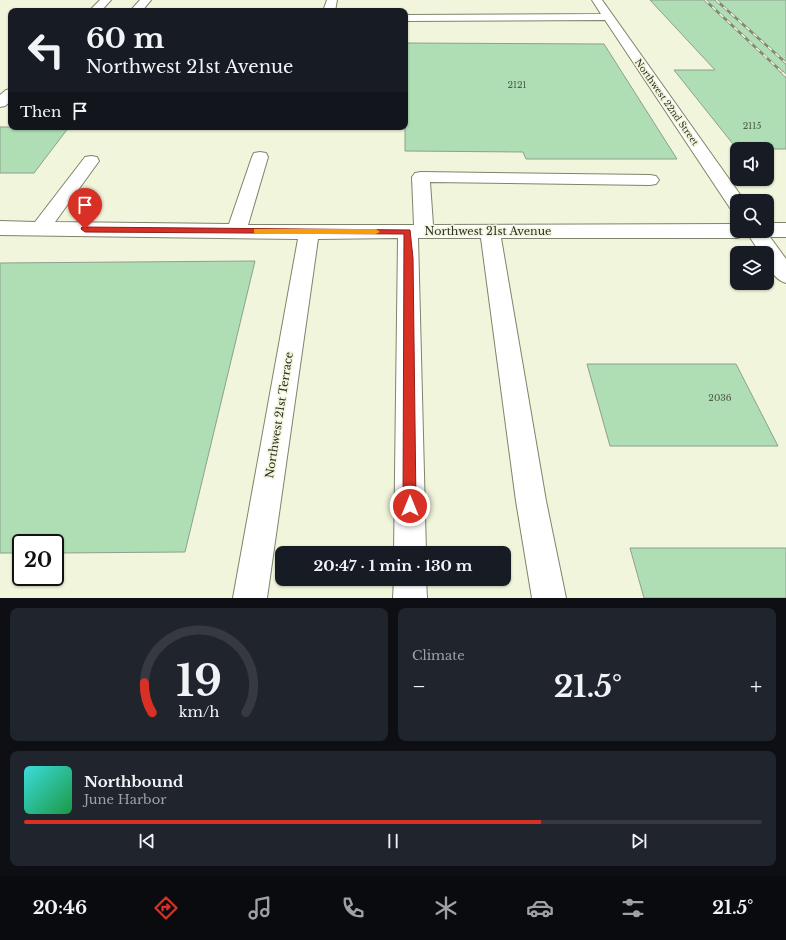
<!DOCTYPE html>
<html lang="en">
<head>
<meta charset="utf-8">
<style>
  body { margin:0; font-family:"Libre Baskerville",serif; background:#20242c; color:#f1f3f6; height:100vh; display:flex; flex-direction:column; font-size:15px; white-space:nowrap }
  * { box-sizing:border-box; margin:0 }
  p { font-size:13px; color:#9ea1a6 }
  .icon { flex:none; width:22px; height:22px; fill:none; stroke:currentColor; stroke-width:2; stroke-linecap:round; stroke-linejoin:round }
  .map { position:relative; height:598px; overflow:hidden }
  .panel { display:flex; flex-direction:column; gap:10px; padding:10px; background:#0d0f14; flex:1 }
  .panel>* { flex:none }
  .guide { position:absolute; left:8px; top:8px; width:400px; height:122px; border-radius:8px; box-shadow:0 1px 3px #0004; background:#171b24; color:#f1f3f6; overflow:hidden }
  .buttons { position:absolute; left:730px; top:142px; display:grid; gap:8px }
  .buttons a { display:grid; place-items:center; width:44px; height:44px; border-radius:8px; background:#171b24; box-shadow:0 1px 3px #0004; font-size:20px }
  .speed { position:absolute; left:12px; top:534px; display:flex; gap:8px; font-size:20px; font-weight:700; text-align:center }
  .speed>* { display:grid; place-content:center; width:52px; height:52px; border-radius:50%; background:#171b24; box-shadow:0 1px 3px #0004; line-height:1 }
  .speed .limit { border:2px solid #111; border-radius:6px; background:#fff; color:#111 }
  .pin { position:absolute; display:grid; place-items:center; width:34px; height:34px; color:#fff; margin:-41px -17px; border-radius:50% 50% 50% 0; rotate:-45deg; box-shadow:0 0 4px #0007 }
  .pin .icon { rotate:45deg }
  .me { position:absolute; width:44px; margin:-22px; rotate:0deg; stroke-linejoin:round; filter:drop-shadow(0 0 3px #0008) }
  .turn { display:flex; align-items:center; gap:14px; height:84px; padding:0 12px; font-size:18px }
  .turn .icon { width:52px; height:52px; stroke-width:2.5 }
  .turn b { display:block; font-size:28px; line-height:34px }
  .then { display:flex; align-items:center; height:38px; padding:0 12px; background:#0003; gap:8px; font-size:15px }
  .big { font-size:30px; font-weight:700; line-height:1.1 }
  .panel .widget { flex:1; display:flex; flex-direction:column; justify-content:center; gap:6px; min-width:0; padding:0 14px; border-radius:8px; background:#20242c }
  .panel .dial { align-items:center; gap:0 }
  .dial svg { height:104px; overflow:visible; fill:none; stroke:#363941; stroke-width:7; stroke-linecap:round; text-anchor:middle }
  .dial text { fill:#f1f3f6; stroke:none }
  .song { display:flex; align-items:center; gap:12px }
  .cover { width:48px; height:48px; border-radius:6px; background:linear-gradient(135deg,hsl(180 70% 55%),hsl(140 70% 35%)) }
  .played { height:4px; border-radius:2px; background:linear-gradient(90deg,#d93025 70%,#363941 70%) }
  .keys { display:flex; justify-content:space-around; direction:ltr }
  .heat { display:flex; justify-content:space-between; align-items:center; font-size:22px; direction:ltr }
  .panel .tiles { flex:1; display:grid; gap:10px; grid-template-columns:1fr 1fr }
  .widget:last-child { grid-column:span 2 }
  .trip { position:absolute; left:275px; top:546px; width:236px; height:40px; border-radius:8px; background:#171b24; box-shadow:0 1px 3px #0004; font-weight:700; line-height:40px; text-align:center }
  .dock { display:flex; height:64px; justify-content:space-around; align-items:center; background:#090b0e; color:#9ea1a6 }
  .dock .icon { width:28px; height:28px }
  .dock .selected { color:#d93025 }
  .dock b { font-size:18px; color:#f1f3f6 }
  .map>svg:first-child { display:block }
  .building { fill:#afdeb4; stroke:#8ca08e }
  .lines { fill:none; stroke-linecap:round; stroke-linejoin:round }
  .minor-casing { stroke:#80836c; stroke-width:2 }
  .minor { fill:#fff; fill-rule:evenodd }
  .rail-far1-casing { stroke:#848776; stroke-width:2.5 }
  .rail-casing { stroke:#848776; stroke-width:3 }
  .rail-far1 { stroke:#f1f5db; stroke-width:1.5; stroke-dasharray:5; stroke-linecap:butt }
  .rail { stroke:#f1f5db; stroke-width:2; stroke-dasharray:6; stroke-linecap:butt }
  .route { fill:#d93025; stroke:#8d1f18 }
  .slow { fill:#f59e0b }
  .labels { text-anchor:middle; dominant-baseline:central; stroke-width:3; stroke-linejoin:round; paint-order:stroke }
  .number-label { font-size:9px; fill:#4e5b49 }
  .far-street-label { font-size:9px; fill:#2e2f25; stroke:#f1f5db }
  .street-label { font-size:11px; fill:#2e2f25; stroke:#f1f5db }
</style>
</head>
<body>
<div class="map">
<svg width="786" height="598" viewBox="0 0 786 598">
  <rect width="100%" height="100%" fill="#f1f5db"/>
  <path class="building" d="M 650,0 L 786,0 L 786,149 L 737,149 L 674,70 L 715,70 Z
    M 405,43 L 604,44 L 677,159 L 526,159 L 523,152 L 405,151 Z
    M 0,127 L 69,127 L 34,173 L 0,173 Z
    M 255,261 L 185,552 L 55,553 L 55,543 L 21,543 L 21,553 L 0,553 L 0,263 Z
    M 587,364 L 736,364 L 778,446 L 610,446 Z
    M 630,548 L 786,548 L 786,598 L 644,598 Z"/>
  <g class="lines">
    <g class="minor-casing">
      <path id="minor" d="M 100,0 L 111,0 L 101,11 L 89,11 Z
        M 140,0 L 151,0 L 142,11 L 130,11 Z
        M 327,0 L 337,0 L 335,11 L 323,11 Z
        M 592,0 L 602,0 L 744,200 L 744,201 L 737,201 L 737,210 L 730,208 L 605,20 L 405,21 L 405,15 L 601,14 Z
        M 11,89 L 11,101 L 5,106 L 0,107 L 0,95 L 6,90 Z
        M 260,152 L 266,153 L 268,157 L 248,225 L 414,225 L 412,177 L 415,173 L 421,172 L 650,175 L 656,176 L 659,180 L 656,184 L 650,185 L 430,182 L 433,225 L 737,224 L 737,231 L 767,231 L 767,223 L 786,223 L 786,237 L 770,237 L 786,259 L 786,283 C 773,279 767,266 767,253 L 760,253 L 746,231 L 744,236 L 737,238 L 501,238 L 546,501 L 566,598 L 532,598 L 516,501 L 481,238 L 418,238 L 426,553 L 394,553 L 398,238 L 318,239 L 267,598 L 233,598 L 298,239 L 0,235 L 0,221 L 35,222 L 85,157 L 91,156 L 97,157 L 99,161 L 55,222 L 229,224 L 252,157 L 254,153 Z
        M 394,579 L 426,579 L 427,598 L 393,598 Z"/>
    </g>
    <use href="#minor" class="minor"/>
    <g class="rail-far1-casing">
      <path id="rail-far1" d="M 705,0 L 783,73
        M 716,0 L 786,63"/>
    </g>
    <g class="rail-casing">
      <path id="rail" d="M 782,72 L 786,76"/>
    </g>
    <use href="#rail-far1" class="rail-far1"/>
    <use href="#rail" class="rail"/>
  </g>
  <path class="route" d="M 82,227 L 410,230 L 413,258 L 416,506 L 414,511 L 410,512 L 405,511 L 403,506 L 404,234 L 85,232 L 81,229 Z"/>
  <path class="slow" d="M 254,229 L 376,229 L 380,232 L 376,234 L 257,234 L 254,233 Z"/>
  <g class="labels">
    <g class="number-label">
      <text x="517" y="84">2121</text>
      <text x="752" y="125">2115</text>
      <text x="720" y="397">2036</text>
    </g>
    <g class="far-street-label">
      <text transform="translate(667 102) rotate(55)">Northwest 22nd Street</text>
    </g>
    <g class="street-label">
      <text x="488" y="231">Northwest 21st Avenue</text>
      <text transform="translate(279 415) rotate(-81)">Northwest 21st Terrace</text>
    </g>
  </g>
</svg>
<div class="buttons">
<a><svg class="icon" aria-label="sound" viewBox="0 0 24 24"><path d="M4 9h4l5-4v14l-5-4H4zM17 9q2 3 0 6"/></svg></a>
<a><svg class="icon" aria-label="search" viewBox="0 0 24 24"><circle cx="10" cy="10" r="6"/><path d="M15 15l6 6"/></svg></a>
<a><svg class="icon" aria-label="layers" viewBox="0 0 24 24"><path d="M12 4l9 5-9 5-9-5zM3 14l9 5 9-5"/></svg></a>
</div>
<div class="speed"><div class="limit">20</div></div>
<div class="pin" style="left:85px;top:229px;background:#d93025"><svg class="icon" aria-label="arrive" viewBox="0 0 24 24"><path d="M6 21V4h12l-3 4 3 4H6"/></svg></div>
<svg class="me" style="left:410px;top:506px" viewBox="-20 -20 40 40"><circle r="17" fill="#d93025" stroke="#fff" stroke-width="3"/><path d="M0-11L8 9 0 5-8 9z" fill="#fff"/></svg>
<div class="trip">20:47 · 1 min · 130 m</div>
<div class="guide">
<div class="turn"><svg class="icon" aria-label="left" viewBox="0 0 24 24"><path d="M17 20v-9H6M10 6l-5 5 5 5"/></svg><div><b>60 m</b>Northwest 21st Avenue</div></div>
<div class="then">Then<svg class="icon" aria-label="arrive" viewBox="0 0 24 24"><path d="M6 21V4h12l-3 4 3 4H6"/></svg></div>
</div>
</div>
<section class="panel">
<div class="tiles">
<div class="widget dial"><svg viewBox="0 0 100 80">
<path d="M14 69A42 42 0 1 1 86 69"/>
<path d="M14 69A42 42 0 0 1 8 46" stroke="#d93025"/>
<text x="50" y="56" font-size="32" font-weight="700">19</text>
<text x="50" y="72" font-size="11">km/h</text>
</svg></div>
<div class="widget"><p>Climate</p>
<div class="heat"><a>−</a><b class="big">21.5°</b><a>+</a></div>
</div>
<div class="widget">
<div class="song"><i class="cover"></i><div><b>Northbound</b><p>June Harbor</p></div></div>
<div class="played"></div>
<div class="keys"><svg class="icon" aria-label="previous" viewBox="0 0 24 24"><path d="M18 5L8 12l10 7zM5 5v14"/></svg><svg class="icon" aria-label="pause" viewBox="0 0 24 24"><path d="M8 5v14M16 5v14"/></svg><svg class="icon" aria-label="next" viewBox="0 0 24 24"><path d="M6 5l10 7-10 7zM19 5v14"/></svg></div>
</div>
</div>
</section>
<nav class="dock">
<b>20:46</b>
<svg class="icon selected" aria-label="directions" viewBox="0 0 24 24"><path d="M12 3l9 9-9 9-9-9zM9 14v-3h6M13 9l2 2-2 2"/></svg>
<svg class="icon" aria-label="music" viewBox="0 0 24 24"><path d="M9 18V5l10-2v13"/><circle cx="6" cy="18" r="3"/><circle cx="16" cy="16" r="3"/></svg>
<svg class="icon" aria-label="phone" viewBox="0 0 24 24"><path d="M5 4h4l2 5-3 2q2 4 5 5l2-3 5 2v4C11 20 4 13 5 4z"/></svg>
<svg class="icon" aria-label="climate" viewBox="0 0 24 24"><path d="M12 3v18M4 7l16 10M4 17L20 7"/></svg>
<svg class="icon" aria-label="car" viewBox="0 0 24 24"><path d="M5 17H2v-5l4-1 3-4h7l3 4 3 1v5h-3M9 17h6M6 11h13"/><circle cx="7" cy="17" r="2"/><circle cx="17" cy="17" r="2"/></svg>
<svg class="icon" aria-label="filters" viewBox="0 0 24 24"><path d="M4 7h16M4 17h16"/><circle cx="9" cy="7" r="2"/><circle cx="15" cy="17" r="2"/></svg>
<b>21.5°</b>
</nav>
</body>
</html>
